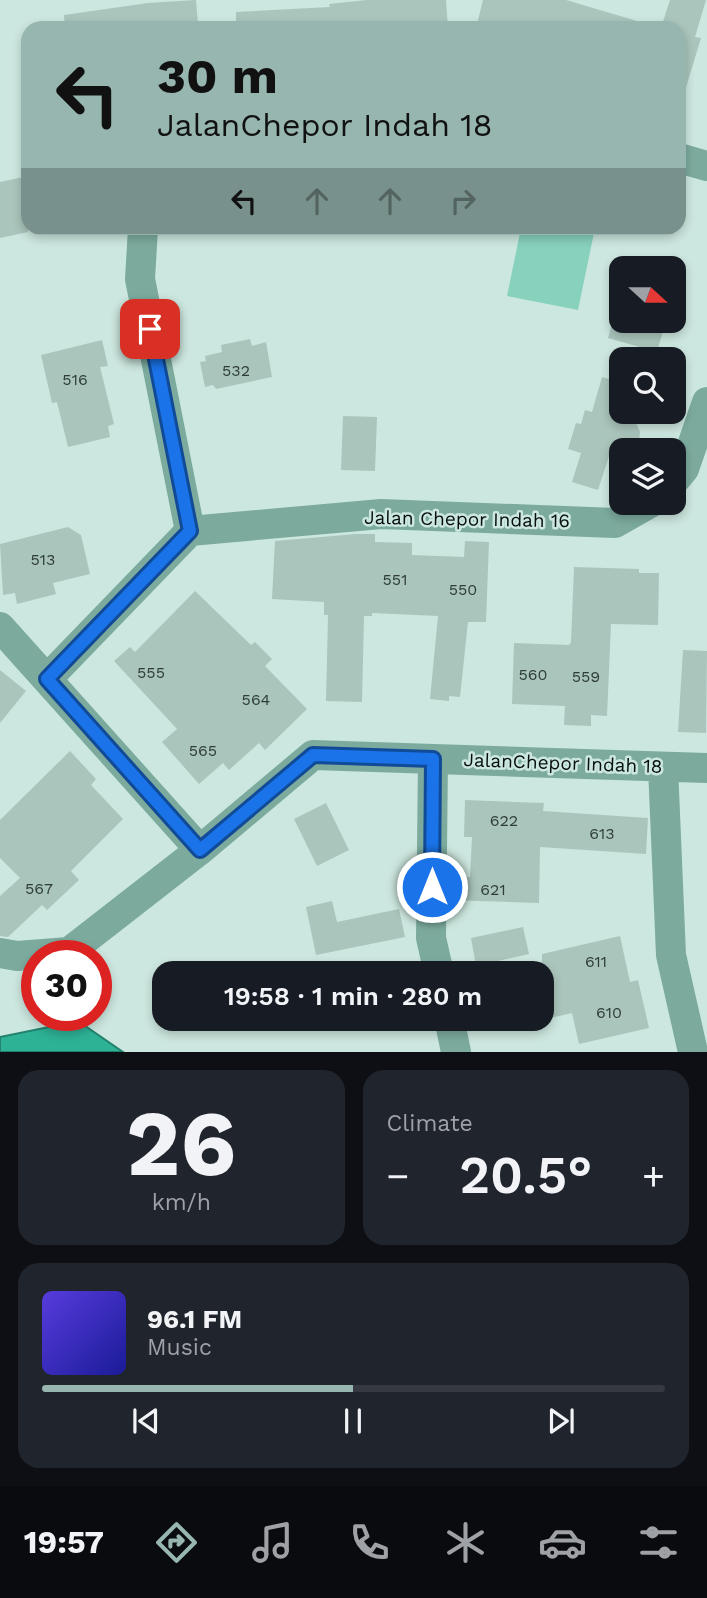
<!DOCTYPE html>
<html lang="en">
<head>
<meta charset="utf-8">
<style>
  body { margin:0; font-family:"Work Sans",sans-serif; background:#20242c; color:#f1f3f6; height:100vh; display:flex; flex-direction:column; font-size:26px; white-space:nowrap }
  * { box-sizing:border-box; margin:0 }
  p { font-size:23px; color:#9ea1a6 }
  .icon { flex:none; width:38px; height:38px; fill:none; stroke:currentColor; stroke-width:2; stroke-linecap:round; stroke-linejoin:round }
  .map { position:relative; height:1052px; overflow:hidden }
  .sheet { display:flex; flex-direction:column; gap:18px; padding:18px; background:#0d0f14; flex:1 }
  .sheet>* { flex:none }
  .banner { position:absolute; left:21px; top:21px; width:665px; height:214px; border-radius:21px; box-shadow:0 4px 10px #0003; background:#97b6b0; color:#111; overflow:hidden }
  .needle { width:46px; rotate:111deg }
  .controls { position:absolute; left:609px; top:256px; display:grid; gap:14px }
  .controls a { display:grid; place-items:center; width:77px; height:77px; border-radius:14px; background:#171b24; box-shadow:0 4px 10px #0003; font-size:35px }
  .speed { position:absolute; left:21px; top:940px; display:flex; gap:14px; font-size:35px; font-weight:700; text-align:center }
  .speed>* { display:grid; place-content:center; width:91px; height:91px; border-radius:50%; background:#171b24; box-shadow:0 4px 10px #0003; line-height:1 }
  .speed .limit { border:10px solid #d22; background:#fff; color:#111 }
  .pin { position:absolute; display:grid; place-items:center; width:60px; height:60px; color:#fff; margin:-30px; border-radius:14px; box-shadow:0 4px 10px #0006 }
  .me { position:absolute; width:77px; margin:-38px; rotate:0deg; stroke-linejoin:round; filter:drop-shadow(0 0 5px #0008) }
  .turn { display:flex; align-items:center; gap:24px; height:147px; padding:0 21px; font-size:32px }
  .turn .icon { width:91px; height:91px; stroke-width:2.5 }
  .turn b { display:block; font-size:49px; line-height:60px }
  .lanes { display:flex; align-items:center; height:66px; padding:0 21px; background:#0003; justify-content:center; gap:35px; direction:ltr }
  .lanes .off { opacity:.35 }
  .big { font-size:52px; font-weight:600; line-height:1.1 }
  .sheet .widget { flex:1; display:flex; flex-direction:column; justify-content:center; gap:10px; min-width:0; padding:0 24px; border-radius:21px; background:#20242c }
  .sheet .dial { align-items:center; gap:0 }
  .dial b { font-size:91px; line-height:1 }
  .song { display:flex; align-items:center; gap:21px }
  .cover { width:84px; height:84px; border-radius:10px; background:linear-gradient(135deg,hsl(250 70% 55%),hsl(240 70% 35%)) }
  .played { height:7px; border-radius:4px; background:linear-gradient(90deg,#97b6b0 50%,#363941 50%) }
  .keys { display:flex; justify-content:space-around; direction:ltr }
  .heat { display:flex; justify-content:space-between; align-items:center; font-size:38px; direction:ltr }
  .sheet .tiles { flex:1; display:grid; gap:18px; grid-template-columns:1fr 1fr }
  .widget:last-child { grid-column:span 2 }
  .trip { position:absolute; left:152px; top:961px; width:402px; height:70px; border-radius:21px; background:#171b24; box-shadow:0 4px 10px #0003; font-weight:600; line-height:70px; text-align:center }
  .tabs { display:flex; height:112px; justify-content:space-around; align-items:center; background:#090b0e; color:#9ea1a6 }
  .tabs .icon { width:49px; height:49px }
  .tabs .current { color:#97b6b0 }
  .tabs b { font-size:32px; color:#f1f3f6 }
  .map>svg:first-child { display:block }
  .green { fill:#87d1bd }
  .water { fill:#2db296; stroke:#22826e; stroke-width:2 }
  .building { fill:#aac5bc }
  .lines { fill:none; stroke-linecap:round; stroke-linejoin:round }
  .street { stroke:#7cab9e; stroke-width:30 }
  .route-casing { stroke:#114b97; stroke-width:18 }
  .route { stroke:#1a73e8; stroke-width:12 }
  .labels { text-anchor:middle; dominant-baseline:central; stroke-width:5; stroke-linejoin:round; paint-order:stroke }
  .number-label { font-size:16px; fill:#303e3a }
  .street-label { font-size:19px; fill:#08110f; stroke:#cce7df }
</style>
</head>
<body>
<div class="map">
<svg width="707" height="1052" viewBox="0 0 707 1052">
  <rect width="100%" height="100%" fill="#cce7df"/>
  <path class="green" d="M 521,228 L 595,228 L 578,310 L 507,296 Z"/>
  <path class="water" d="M 78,1021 L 123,1052 L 0,1052 L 0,1037 Z"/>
  <path class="building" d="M 196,0 L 198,25 L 181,28 L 65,28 L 64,15 L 148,3 Z
    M 367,0 L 446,0 L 448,28 L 236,28 L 236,12 L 330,7 L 329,4 Z
    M 483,0 L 566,0 L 644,23 L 643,28 L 476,28 Z
    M 670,0 L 706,0 L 695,37 L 701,38 L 684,94 L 679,93 L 679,28 L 661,28 Z
    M 28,176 L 28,232 L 0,238 L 0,182 Z
    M 613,320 L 666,320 L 657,352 L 608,338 Z
    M 250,339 L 252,346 L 266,342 L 272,377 L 216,389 L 213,385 L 205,387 L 200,362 L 206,361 L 205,356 L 222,352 L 221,345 Z
    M 102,340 L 108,366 L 100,367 L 114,424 L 108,426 L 110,437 L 68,447 L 57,402 L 52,403 L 41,355 Z
    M 602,377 L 621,383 L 621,411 L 631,411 L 640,432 L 639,441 L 629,447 L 617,443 L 614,455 L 610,453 L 598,490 L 572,482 L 581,453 L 568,449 L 576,423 L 581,424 L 585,410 L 592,412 Z
    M 343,416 L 377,417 L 375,471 L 341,470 Z
    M 68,527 L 81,535 L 90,574 L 53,583 L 56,594 L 17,604 L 15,593 L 3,595 L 0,544 Z
    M 356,534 L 375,534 L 375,542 L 412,543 L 412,555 L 464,557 L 465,541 L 489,542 L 486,622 L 468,622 L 460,697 L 449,696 L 449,701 L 430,699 L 438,616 L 372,613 L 372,616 L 364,616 L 362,702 L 326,701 L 328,615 L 324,615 L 324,602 L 272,599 L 275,541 Z
    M 574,567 L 639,569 L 639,573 L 659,573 L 658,625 L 611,624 L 607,716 L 591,715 L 591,726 L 564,725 L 565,706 L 512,704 L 514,643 L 569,645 L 571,642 Z
    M 195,591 L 251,645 L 255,642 L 272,659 L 265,666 L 307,709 L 265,750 L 259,743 L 229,770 L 223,763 L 199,784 L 162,742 L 177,729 L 114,661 L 130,647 L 135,652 Z
    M 683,650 L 707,651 L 706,733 L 678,732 Z
    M 0,670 L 26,691 L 0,723 Z
    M 70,751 L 96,779 L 91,785 L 123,819 L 71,871 L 79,880 L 47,910 L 42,905 L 8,937 L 0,936 L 0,896 L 20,878 L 0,858 L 0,820 Z
    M 465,800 L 544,803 L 543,811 L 648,818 L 646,854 L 540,847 L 539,903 L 449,900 L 449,877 L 470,877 L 472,837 L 464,837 Z
    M 326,803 L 349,850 L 317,866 L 294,819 Z
    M 332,901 L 337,922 L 399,909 L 405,937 L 316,955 L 306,907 Z
    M 523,927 L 529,954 L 476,966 L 471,938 Z
    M 620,936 L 630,982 L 638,980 L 649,1028 L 579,1044 L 572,1013 L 542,1020 L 542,954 Z"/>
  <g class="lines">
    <path class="street" d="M 679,158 L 707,166
      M 143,228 L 140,279 L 190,531
      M 674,481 L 684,469 L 707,402
      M 0,627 L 200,850
      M 47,679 L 190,531 L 381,514 L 615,523 L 652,502
      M 433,759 L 431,938 L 439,973
      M 663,767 L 671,955 L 693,1052
      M 0,953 L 17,956 L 69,952 L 200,850 L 313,755 L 707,768
      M 449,1018 L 456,1052"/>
  </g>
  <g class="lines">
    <g class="route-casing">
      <path id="route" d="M 150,329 L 190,531 L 47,679 L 200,850 L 313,755 L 433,759 L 432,887"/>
    </g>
    <use href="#route" class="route"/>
  </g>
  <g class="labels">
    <g class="number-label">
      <text x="236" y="370">532</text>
      <text x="75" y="379">516</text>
      <text x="43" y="559">513</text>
      <text x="395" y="579">551</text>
      <text x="463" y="589">550</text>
      <text x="151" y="672">555</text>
      <text x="533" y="674">560</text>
      <text x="586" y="676">559</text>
      <text x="256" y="699">564</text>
      <text x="203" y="750">565</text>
      <text x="504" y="820">622</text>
      <text x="602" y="833">613</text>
      <text x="39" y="888">567</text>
      <text x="493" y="889">621</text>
      <text x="596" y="961">611</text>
      <text x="609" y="1012">610</text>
    </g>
    <g class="street-label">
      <text transform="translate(467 519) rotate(1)">Jalan Chepor Indah 16</text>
      <text transform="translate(563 763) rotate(2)">JalanChepor Indah 18</text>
    </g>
  </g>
</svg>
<div class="controls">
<a><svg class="needle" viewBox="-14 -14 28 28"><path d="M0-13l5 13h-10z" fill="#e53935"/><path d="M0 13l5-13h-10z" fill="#9ea1a6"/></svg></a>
<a><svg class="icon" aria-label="search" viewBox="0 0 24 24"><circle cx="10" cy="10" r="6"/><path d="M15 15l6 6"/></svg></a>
<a><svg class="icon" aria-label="layers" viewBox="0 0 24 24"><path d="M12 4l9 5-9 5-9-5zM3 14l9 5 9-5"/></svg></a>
</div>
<div class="speed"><div class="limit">30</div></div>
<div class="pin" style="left:150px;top:329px;background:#d93025"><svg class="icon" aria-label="arrive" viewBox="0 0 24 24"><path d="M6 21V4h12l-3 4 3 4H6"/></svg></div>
<svg class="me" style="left:432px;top:887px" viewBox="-20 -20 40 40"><circle r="17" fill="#1a73e8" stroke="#fff" stroke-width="3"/><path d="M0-11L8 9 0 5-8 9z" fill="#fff"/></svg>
<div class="trip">19:58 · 1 min · 280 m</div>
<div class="banner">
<div class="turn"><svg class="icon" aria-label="left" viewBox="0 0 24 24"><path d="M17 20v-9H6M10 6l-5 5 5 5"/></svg><div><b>30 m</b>JalanChepor Indah 18</div></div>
<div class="lanes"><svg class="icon" aria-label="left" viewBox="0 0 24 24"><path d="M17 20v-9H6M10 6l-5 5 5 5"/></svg><svg class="icon off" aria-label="ahead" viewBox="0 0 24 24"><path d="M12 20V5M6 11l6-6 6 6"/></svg><svg class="icon off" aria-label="ahead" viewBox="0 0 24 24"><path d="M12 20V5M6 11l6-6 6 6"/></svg><svg class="icon off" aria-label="right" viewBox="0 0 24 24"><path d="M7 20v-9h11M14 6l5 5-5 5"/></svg></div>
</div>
</div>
<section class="sheet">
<div class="tiles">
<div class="widget dial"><b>26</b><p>km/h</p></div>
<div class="widget"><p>Climate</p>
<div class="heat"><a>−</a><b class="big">20.5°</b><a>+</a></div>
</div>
<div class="widget">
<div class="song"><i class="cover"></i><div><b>96.1 FM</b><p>Music</p></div></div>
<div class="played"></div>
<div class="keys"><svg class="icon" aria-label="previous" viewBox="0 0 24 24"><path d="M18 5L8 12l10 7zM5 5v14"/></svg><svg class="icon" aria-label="pause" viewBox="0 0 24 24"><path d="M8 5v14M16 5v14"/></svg><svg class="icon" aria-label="next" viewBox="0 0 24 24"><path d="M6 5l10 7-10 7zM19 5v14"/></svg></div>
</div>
</div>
</section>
<nav class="tabs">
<b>19:57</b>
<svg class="icon current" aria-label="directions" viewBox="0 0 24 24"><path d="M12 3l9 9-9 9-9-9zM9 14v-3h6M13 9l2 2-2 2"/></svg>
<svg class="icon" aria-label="music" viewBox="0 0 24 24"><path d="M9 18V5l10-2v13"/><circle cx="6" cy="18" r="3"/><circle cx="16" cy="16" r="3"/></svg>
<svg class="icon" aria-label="phone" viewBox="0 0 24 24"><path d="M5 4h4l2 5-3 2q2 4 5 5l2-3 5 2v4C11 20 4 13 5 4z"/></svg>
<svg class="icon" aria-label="climate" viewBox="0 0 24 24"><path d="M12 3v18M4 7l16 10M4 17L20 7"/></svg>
<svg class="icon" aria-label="car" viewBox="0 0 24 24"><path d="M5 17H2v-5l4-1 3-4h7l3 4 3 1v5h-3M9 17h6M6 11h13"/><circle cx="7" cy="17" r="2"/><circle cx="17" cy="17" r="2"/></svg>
<svg class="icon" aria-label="filters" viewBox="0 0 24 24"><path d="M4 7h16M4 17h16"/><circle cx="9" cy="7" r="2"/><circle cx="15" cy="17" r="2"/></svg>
</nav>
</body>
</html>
